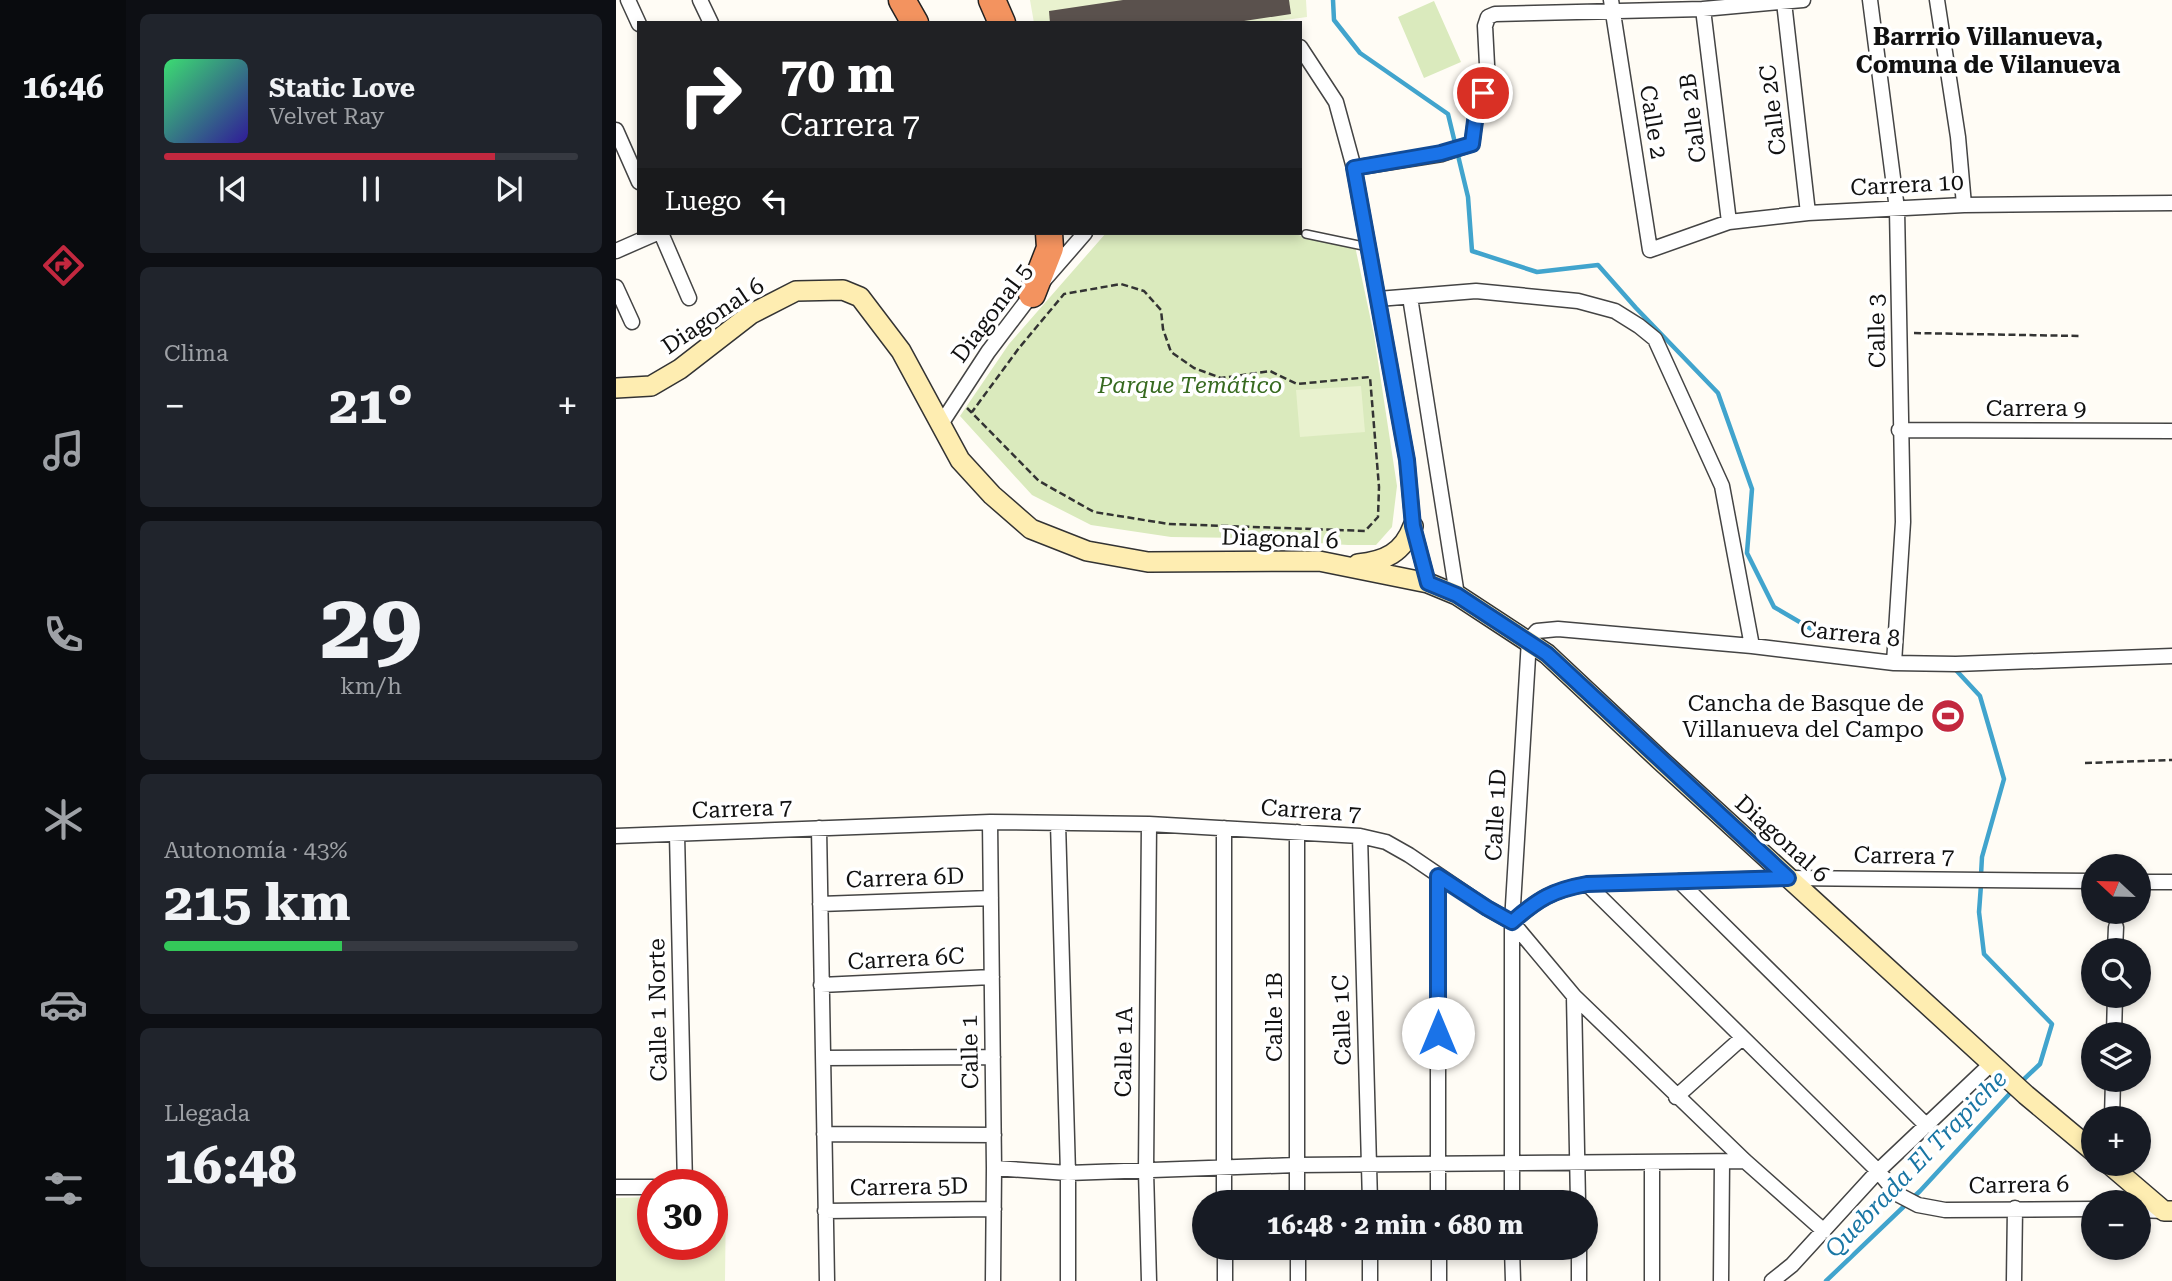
<!DOCTYPE html>
<html lang="es">
<head>
<meta charset="utf-8">
<style>
  body { margin:0; font-family:"Roboto Serif",serif; background:#20242c; color:#f1f3f6; height:100vh; display:flex; flex-direction:column; font-size:26px; white-space:nowrap }
  * { box-sizing:border-box; margin:0 }
  p { font-size:23px; color:#9ea1a6 }
  .icon { flex:none; width:38px; height:38px; fill:none; stroke:currentColor; stroke-width:2; stroke-linecap:round; stroke-linejoin:round }
  .map { position:relative; flex:1; overflow:hidden }
  .side { display:flex; flex-direction:column; gap:14px; padding:14px; background:#0d0f14; width:490px }
  .side>* { flex:none }
  .guide { position:absolute; left:21px; top:21px; width:665px; height:214px; border-radius:0px; box-shadow:0 4px 10px #0003; background:#202124; color:#fff; overflow:hidden }
  .needle { width:46px; rotate:292deg }
  .buttons { position:absolute; left:1465px; top:854px; display:grid; gap:14px }
  .buttons a { display:grid; place-items:center; width:70px; height:70px; border-radius:50%; background:#171b24; box-shadow:0 4px 10px #0003; font-size:35px }
  .speed { position:absolute; left:21px; top:1169px; display:flex; gap:14px; font-size:35px; font-weight:700; text-align:center }
  .speed>* { display:grid; place-content:center; width:91px; height:91px; border-radius:50%; background:#171b24; box-shadow:0 4px 10px #0003; line-height:1 }
  .speed .limit { border:10px solid #d22; background:#fff; color:#111 }
  .pin { position:absolute; display:grid; place-items:center; width:60px; height:60px; color:#fff; margin:-30px; border:4px solid #fff; border-radius:50%; box-shadow:0 2px 7px #0007 }
  .me { position:absolute; width:77px; margin:-38px; rotate:0deg; stroke-linejoin:round; filter:drop-shadow(0 0 5px #0008) }
  .turn { display:flex; align-items:center; gap:24px; height:147px; padding:0 28px; font-size:32px }
  .turn .icon { width:91px; height:91px; stroke-width:2.5 }
  .turn b { display:block; font-size:49px; line-height:60px }
  .then { display:flex; align-items:center; height:66px; padding:0 28px; background:#0003; gap:14px; font-size:26px }
  .big { font-size:52px; font-weight:700; line-height:1.1 }
  .side .tile { flex:1; display:flex; flex-direction:column; justify-content:center; gap:10px; min-width:0; padding:0 24px; border-radius:10px; background:#20242c }
  .side .dial { align-items:center; gap:0 }
  .dial b { font-size:91px; line-height:1 }
  .song { display:flex; align-items:center; gap:21px }
  .cover { width:84px; height:84px; border-radius:10px; background:linear-gradient(135deg,hsl(140 70% 55%),hsl(250 70% 35%)) }
  .played { height:7px; border-radius:4px; background:linear-gradient(90deg,#c2283f 80%,#363941 80%) }
  .keys { display:flex; justify-content:space-around; direction:ltr }
  .heat { display:flex; justify-content:space-between; align-items:center; font-size:38px; direction:ltr }
  .charge { height:10px; border-radius:5px; background:linear-gradient(90deg,#34c759 43%,#363941 0) }
  .trip { position:absolute; left:576px; top:1190px; width:406px; height:70px; border-radius:35px; background:#171b24; box-shadow:0 4px 10px #0003; font-weight:700; line-height:70px; text-align:center }
  main { display:flex; flex:1; min-height:0 }
  .tab-bar { display:flex; flex-direction:column; width:126px; justify-content:space-around; align-items:center; background:#090b0e; color:#9ea1a6 }
  .tab-bar .icon { width:49px; height:49px }
  .tab-bar .active { color:#c2283f }
  .tab-bar b { font-size:32px; color:#f1f3f6 }
  .map>svg:first-child { display:block }
  .green { fill:#daeabd }
  .pitch { fill:#e9f2cf }
  .lines { fill:none; stroke-linecap:round; stroke-linejoin:round }
  .stream { stroke:#41a4cd; stroke-width:4.5 }
  .building { fill:#5a514d }
  .lane-casing { stroke:#444; stroke-width:10 }
  .street-casing { stroke:#444; stroke-width:17 }
  .secondary-casing { stroke:#333; stroke-width:22 }
  .highway-casing { stroke:#222; stroke-width:29 }
  .path { stroke:#333; stroke-width:2.5; stroke-dasharray:7 3.5; stroke-linecap:butt }
  .lane { stroke:#fff; stroke-width:7 }
  .street { stroke:#fff; stroke-width:14 }
  .secondary { stroke:#feedb1; stroke-width:19 }
  .highway { stroke:#f3935f; stroke-width:26 }
  .route-casing { stroke:#114b97; stroke-width:18 }
  .route { stroke:#1a73e8; stroke-width:12 }
  .labels { text-anchor:middle; dominant-baseline:central; stroke-width:7; stroke-linejoin:round; paint-order:stroke }
  .street-label { font-size:23px; fill:#111; stroke:#fff }
  .park-label { font-size:23px; font-style:italic; fill:#376a20; stroke:#fff }
  .poi-label { font-size:23px; fill:#111; stroke:#fff; text-anchor:end }
  .neighbourhood-label { font-size:24px; font-weight:bold; fill:#111; stroke:#fff }
  .water-label { font-size:24px; font-style:italic; fill:#1976a4; stroke:#fff }
</style>
</head>
<body>
<main>
<nav class="tab-bar">
<b>16:46</b>
<svg class="icon active" aria-label="directions" viewBox="0 0 24 24"><path d="M12 3l9 9-9 9-9-9zM9 14v-3h6M13 9l2 2-2 2"/></svg>
<svg class="icon" aria-label="music" viewBox="0 0 24 24"><path d="M9 18V5l10-2v13"/><circle cx="6" cy="18" r="3"/><circle cx="16" cy="16" r="3"/></svg>
<svg class="icon" aria-label="phone" viewBox="0 0 24 24"><path d="M5 4h4l2 5-3 2q2 4 5 5l2-3 5 2v4C11 20 4 13 5 4z"/></svg>
<svg class="icon" aria-label="climate" viewBox="0 0 24 24"><path d="M12 3v18M4 7l16 10M4 17L20 7"/></svg>
<svg class="icon" aria-label="car" viewBox="0 0 24 24"><path d="M5 17H2v-5l4-1 3-4h7l3 4 3 1v5h-3M9 17h6M6 11h13"/><circle cx="7" cy="17" r="2"/><circle cx="17" cy="17" r="2"/></svg>
<svg class="icon" aria-label="filters" viewBox="0 0 24 24"><path d="M4 7h16M4 17h16"/><circle cx="9" cy="7" r="2"/><circle cx="15" cy="17" r="2"/></svg>
</nav>
<section class="side">
<div class="tile">
<div class="song"><i class="cover"></i><div><b>Static Love</b><p>Velvet Ray</p></div></div>
<div class="played"></div>
<div class="keys"><svg class="icon" aria-label="previous" viewBox="0 0 24 24"><path d="M18 5L8 12l10 7zM5 5v14"/></svg><svg class="icon" aria-label="pause" viewBox="0 0 24 24"><path d="M8 5v14M16 5v14"/></svg><svg class="icon" aria-label="next" viewBox="0 0 24 24"><path d="M6 5l10 7-10 7zM19 5v14"/></svg></div>
</div>
<div class="tile"><p>Clima</p>
<div class="heat"><a>−</a><b class="big">21°</b><a>+</a></div>
</div>
<div class="tile dial"><b>29</b><p>km/h</p></div>
<div class="tile"><p>Autonomía · 43%</p><b class="big">215 km</b><div class="charge"></div></div>
<div class="tile"><p>Llegada</p><b class="big">16:48</b></div>
</section>
<div class="map">
<svg width="1556" height="1281" viewBox="0 0 1556 1281">
  <rect width="100%" height="100%" fill="#fffcf5"/>
  <path class="green" d="M 818,1 L 845,62 L 808,78 L 782,17 Z
    M 490,233 L 672,233 L 739,246 L 758,335 L 781,486 L 776,527 L 760,545 L 732,545 L 629,538 L 555,537 L 475,525 L 416,495 L 344,416 L 393,344 Z"/>
  <path class="pitch" d="M 414,0 L 690,0 L 691,17 L 647,23 L 418,23 Z
    M 745,386 L 749,432 L 684,437 L 680,390 Z
    M 96,1196 L 110,1196 L 109,1281 L 0,1281 L 0,1198 L 37,1197 L 37,1244 L 96,1244 Z"/>
  <g class="lines">
    <path class="stream" d="M 717,0 L 718,20 L 744,53 L 832,114 L 852,197 L 856,251 L 921,272 L 982,265 L 1020,308 L 1102,393 L 1136,489 L 1131,553 L 1158,607 L 1211,638
      M 1338,668 L 1364,696 L 1388,779 L 1366,857 L 1365,875
      M 1365,885 L 1363,912 L 1368,954 L 1436,1024 L 1424,1064 L 1404,1083
      M 1210,1281 L 1304,1191 L 1398,1089"/>
  </g>
  <path class="building" d="M 507,0 L 673,0 L 675,14 L 615,23 L 434,23 L 433,11 Z"/>
  <g class="lines">
    <g class="lane-casing">
      <path id="lane" d="M 690,234 L 752,247"/>
    </g>
    <g class="street-casing">
      <path id="street" d="M 12,0 L 23,24
        M 84,0 L 95,23
        M 995,0 L 1034,250 L 1113,222 L 1192,213 L 1348,205 L 1556,203
        M 1254,0 L 1281,209 L 1287,522 L 1278,663
        M 1321,0 L 1342,137 L 1348,205
        M 1168,2 L 1192,213
        M 1087,9 L 1113,222
        M 684,47 L 720,102 L 738,168 L 791,460 L 797,526 L 812,583
        M 0,130 L 23,182
        M 738,168 L 826,154 L 856,144 L 861,106 L 872,84 L 869,26 L 872,17 L 879,14 L 1087,9 L 1187,0
        M 45,233 L 73,298
        M 0,251 L 41,233
        M 0,287 L 16,322
        M 794,297 L 841,595
        M 762,299 L 860,291 L 962,301 L 999,311 L 1023,326 L 1039,339 L 1106,486 L 1136,646
        M 325,424 L 372,352 L 416,294 L 469,233
        M 1283,430 L 1556,431
        M 374,822 L 378,1168 L 377,1281
        M 442,823 L 452,1173 L 452,1281
        M 203,828 L 211,1281
        M 608,828 L 608,1202
        M 61,834 L 69,1185
        M 0,836 L 374,822 L 533,824 L 744,836 L 770,842 L 793,855 L 871,908 L 896,922 L 958,996 L 1129,1161 L 1208,1231
        M 744,836 L 754,1202
        M 822,876 L 822,1202
        M 1063,881 L 1311,1126
        M 1522,882 L 1556,882
        M 971,884 L 1262,1171 L 1375,1064
        M 204,904 L 375,898
        M 896,922 C 922,899 937,890 971,884 L 1172,878 L 1477,881
        M 1499,950 L 1500,927
        M 205,985 L 376,977
        M 958,996 L 962,1202
        M 1498,1034 L 1499,996
        M 207,1058 L 377,1057
        M 1060,1097 L 1126,1038
        M 1496,1118 L 1497,1080
        M 208,1134 L 378,1135
        M 378,1168 L 452,1173 L 680,1165 L 1129,1161
        M 0,1187 L 37,1187
        M 681,1202 L 681,832
        M 896,1202 L 896,922 L 913,640 L 921,631 L 942,629 L 1136,646 L 1278,663 L 1340,664 L 1556,656
        M 1522,1210 L 1548,1211
        M 209,1211 L 378,1209
        M 609,1248 L 609,1281
        M 682,1248 L 682,1281
        M 754,1248 L 754,1281
        M 823,1248 L 823,1281
        M 896,1248 L 897,1281
        M 963,1248 L 963,1281
        M 533,1281 L 530,1171 L 533,824
        M 1036,1281 L 1036,1162
        M 1105,1281 L 1106,1162
        M 1156,1281 L 1176,1265 L 1262,1171 L 1281,1194 L 1302,1205 L 1329,1210 L 1477,1209
        M 1398,1281 L 1399,1208"/>
    </g>
    <g class="secondary-casing">
      <path id="secondary" d="M 0,388 L 35,386 L 64,369 L 135,314 L 180,291 L 227,290 L 244,297 L 285,351 L 344,460 L 376,495 L 415,529 L 471,551 L 532,562 L 703,561 L 812,583 L 841,595 L 931,654 L 1044,760 L 1410,1095 L 1477,1151
        M 742,564 C 769,561 787,553 797,526
        M 1493,1164 L 1548,1211 L 1556,1211"/>
    </g>
    <g class="highway-casing">
      <path id="highway" d="M 286,0 L 299,23
        M 376,0 L 386,23
        M 416,294 L 434,248 L 433,233"/>
    </g>
    <path class="path" d="M 1298,333 L 1463,336
      M 351,408 L 423,481 L 478,512 L 553,524 L 749,531 L 762,517 L 763,487 L 754,377 L 681,384 L 654,371 L 605,378 L 578,368 L 555,352 L 547,329 L 545,310 L 528,291 L 505,284 L 448,294 L 403,348 L 356,412
      M 1469,763 L 1556,760"/>
    <use href="#lane" class="lane"/>
    <use href="#street" class="street"/>
    <use href="#secondary" class="secondary"/>
    <use href="#highway" class="highway"/>
  </g>
  <g class="lines">
    <g class="route-casing">
      <path id="route" d="M 822,1033 L 822,876 L 871,908 L 896,922 C 922,899 937,890 971,884 L 1172,878 L 931,654 L 841,595 L 812,583 L 797,526 L 791,460 L 738,168 L 825,153 L 856,144 L 861,106 L 867,93"/>
    </g>
    <use href="#route" class="route"/>
  </g>
  <defs>
    <g id="stadium-disc" transform="scale(1.75)"><circle r="9.5" fill="#c2283f" stroke="#fff"/><path d="M0-5a6.5 5 0 1 0 0 10a6.5 5 0 1 0 0-10ZM-3.5-1.8h7v3.6h-7Z" fill="#fff"/></g>
  </defs>
  <g fill-rule="evenodd">
    <use href="#stadium-disc" x="1332" y="716"/>
  </g>
  <g class="labels">
    <g class="street-label">
      <text transform="translate(1157 110) rotate(-97)">Calle 2C</text>
      <text transform="translate(1077 118) rotate(-97)">Calle 2B</text>
      <text transform="translate(1037 122) rotate(81)">Calle 2</text>
      <text transform="translate(1291 185) rotate(-3)">Carrera 10</text>
      <text transform="translate(376 313) rotate(-53)">Diagonal 5</text>
      <text transform="translate(97 316) rotate(-34)">Diagonal 6</text>
      <text transform="translate(1261 331) rotate(-91)">Calle 3</text>
      <text x="1420" y="408">Carrera 9</text>
      <text transform="translate(664 539) rotate(2)">Diagonal 6</text>
      <text transform="translate(1234 634) rotate(6)">Carrera 8</text>
      <text transform="translate(126 809) rotate(-2)">Carrera 7</text>
      <text transform="translate(695 811) rotate(4)">Carrera 7</text>
      <text transform="translate(880 815) rotate(-87)">Calle 1D</text>
      <text transform="translate(1166 839) rotate(42)">Diagonal 6</text>
      <text transform="translate(1288 856) rotate(1)">Carrera 7</text>
      <text transform="translate(289 878) rotate(-2)">Carrera 6D</text>
      <text transform="translate(290 959) rotate(-3)">Carrera 6C</text>
      <text transform="translate(42 1010) rotate(-91)">Calle 1 Norte</text>
      <text transform="translate(658 1017) rotate(-90)">Calle 1B</text>
      <text transform="translate(726 1020) rotate(-92)">Calle 1C</text>
      <text transform="translate(354 1052) rotate(-91)">Calle 1</text>
      <text transform="translate(508 1052) rotate(-89)">Calle 1A</text>
      <text transform="translate(1403 1185) rotate(-1)">Carrera 6</text>
      <text transform="translate(293 1187) rotate(-1)">Carrera 5D</text>
    </g>
    <g class="park-label">
      <text x="574" y="385">Parque Temático</text>
    </g>
    <g class="poi-label">
      <text x="1308" y="703">Cancha de Basque de<tspan x="1308" dy="26">Villanueva del Campo</tspan></text>
    </g>
    <g class="neighbourhood-label">
      <text x="1372" y="37">Barrrio Villanueva,<tspan x="1372" dy="28">Comuna de Vilanueva</tspan></text>
    </g>
    <g class="water-label">
      <text transform="translate(1300 1164) rotate(-46)">Quebrada El Trapiche</text>
    </g>
  </g>
</svg>
<div class="buttons">
<a><svg class="needle" viewBox="-14 -14 28 28"><path d="M0-13l5 13h-10z" fill="#e53935"/><path d="M0 13l5-13h-10z" fill="#9ea1a6"/></svg></a>
<a><svg class="icon" aria-label="search" viewBox="0 0 24 24"><circle cx="10" cy="10" r="6"/><path d="M15 15l6 6"/></svg></a>
<a><svg class="icon" aria-label="layers" viewBox="0 0 24 24"><path d="M12 4l9 5-9 5-9-5zM3 14l9 5 9-5"/></svg></a>
<a>+</a>
<a>−</a>
</div>
<div class="speed"><div class="limit">30</div></div>
<div class="pin" style="left:867px;top:93px;background:#d93025"><svg class="icon" aria-label="arrive" viewBox="0 0 24 24"><path d="M6 21V4h12l-3 4 3 4H6"/></svg></div>
<svg class="me" style="left:822px;top:1033px" viewBox="-20 -20 40 40"><circle r="19" fill="#fff"/><path d="M0-13L10 11 0 6-10 11z" fill="#1a73e8"/></svg>
<div class="trip">16:48 · 2 min · 680 m</div>
<div class="guide">
<div class="turn"><svg class="icon" aria-label="right" viewBox="0 0 24 24"><path d="M7 20v-9h11M14 6l5 5-5 5"/></svg><div><b>70 m</b>Carrera 7</div></div>
<div class="then">Luego<svg class="icon" aria-label="left" viewBox="0 0 24 24"><path d="M17 20v-9H6M10 6l-5 5 5 5"/></svg></div>
</div>
</div>
</main>
</body>
</html>
